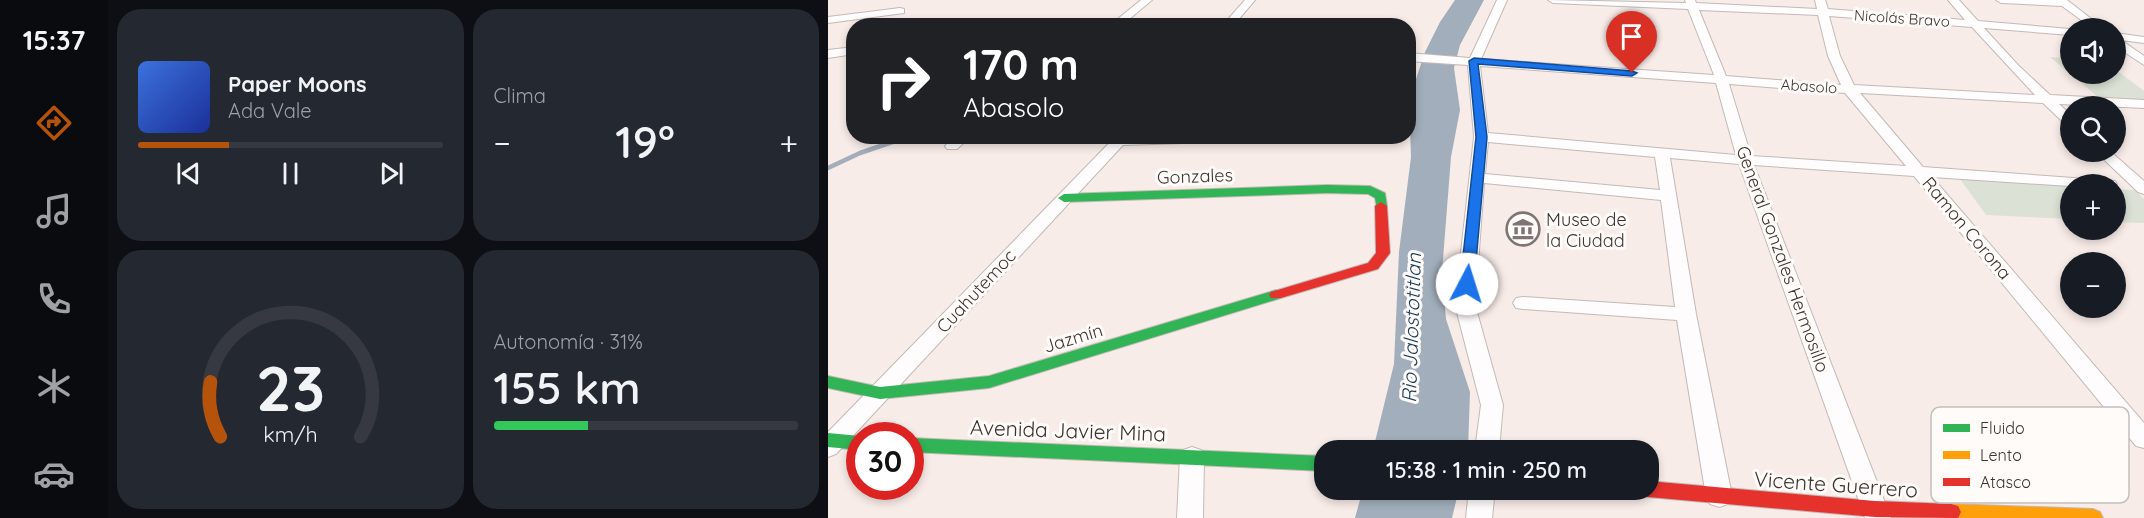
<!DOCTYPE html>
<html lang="es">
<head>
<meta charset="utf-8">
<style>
  body { margin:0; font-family:Quicksand,sans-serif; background:#242831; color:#f1f3f6; height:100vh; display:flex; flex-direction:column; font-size:22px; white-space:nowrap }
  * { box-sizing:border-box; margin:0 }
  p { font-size:20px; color:#9ea1a6 }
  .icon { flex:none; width:33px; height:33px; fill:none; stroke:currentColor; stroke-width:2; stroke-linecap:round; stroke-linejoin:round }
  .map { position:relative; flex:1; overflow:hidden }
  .drawer { display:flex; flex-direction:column; gap:9px; padding:9px; background:#0d0f14; width:720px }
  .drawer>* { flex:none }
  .banner { position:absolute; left:18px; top:18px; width:570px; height:126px; border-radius:24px; box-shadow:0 3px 9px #0003; background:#202124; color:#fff; overflow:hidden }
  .fabs { position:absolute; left:1232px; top:18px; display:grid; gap:12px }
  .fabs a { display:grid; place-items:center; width:66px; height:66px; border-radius:50%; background:#171b24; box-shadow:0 3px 9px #0003; font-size:30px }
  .speed { position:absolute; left:18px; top:422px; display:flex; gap:12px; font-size:30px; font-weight:700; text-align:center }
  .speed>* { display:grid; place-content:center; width:78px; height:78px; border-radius:50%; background:#171b24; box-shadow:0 3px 9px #0003; line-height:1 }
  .speed .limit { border:9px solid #d22; background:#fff; color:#111 }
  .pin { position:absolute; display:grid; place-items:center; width:51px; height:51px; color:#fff; margin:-62px -26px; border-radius:50% 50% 50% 0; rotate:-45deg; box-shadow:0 0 6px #0007 }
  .pin .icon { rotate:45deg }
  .me { position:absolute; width:66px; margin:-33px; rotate:5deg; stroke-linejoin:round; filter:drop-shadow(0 0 4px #0008) }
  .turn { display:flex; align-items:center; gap:21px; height:126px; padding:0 18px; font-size:27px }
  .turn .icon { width:78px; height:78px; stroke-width:2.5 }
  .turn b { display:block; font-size:42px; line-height:51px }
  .big { font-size:45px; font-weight:600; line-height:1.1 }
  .drawer .widget { flex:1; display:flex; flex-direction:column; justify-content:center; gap:9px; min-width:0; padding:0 21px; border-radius:24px; background:#242831 }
  .drawer .dial { align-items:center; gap:0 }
  .dial svg { height:156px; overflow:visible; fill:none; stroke:#363941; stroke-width:7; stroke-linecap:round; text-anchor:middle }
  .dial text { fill:#f1f3f6; stroke:none }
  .song { display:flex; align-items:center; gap:18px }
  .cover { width:72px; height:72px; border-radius:9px; background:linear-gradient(135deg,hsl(220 70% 55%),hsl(230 70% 35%)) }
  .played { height:6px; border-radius:3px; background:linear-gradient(90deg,#b45309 30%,#363941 30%) }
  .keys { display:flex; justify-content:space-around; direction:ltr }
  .heat { display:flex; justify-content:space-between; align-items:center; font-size:33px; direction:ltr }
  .charge { height:9px; border-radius:4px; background:linear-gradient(90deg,#34c759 31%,#363941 0) }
  .drawer .tiles { flex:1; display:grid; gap:9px; grid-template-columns:repeat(2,1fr) }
  .trip { position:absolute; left:486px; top:440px; width:345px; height:60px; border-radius:24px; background:#171b24; box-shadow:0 3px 9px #0003; font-weight:600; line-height:60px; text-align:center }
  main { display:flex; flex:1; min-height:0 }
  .tabs { display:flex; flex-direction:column; width:108px; justify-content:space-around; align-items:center; background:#090b0e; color:#9ea1a6 }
  .tabs .icon { width:42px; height:42px }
  .tabs .selected { color:#b45309 }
  .tabs b { font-size:27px; color:#f1f3f6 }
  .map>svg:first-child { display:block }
  .green { fill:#dbe1d4 }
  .water { fill:#a2aebc }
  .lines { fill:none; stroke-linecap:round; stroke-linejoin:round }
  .stream { stroke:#a2aebc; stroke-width:4.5 }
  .street-casing { stroke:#c3b9b6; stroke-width:2 }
  .fast-casing { stroke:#c3b9b6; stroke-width:2 }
  .slow-casing { stroke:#c3b9b6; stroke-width:2 }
  .jam-casing { stroke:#c3b9b6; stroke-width:2 }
  .street { fill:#fefcfc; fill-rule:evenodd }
  .fast { fill:#30b455; fill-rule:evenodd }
  .slow { fill:#ff9f0a; fill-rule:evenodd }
  .jam { fill:#e5322d; fill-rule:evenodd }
  .route { fill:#1a73e8; stroke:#114b97; stroke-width:1.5 }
  .labels { text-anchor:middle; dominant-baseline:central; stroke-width:6; stroke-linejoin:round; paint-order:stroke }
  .far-street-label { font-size:15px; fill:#3c3431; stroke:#fffbf9 }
  .street-label { font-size:18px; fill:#3c3431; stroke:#fffbf9 }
  .poi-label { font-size:18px; fill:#3c3431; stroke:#fffbf9; text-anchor:start }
  .water-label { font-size:20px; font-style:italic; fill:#143d5c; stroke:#fffbf9 }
  .near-street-label { font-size:21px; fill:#3c3431; stroke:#fffbf9 }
  .key { fill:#fffbf9; stroke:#c4bfbd; stroke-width:1.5 }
  .key-label { font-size:16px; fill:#3c3431 }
</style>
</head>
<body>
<main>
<nav class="tabs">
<b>15:37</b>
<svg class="icon selected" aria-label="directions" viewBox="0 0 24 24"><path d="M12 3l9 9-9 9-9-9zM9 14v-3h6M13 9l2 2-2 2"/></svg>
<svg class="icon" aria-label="music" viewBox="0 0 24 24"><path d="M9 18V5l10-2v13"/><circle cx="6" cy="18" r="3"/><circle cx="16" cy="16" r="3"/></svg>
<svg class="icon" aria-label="phone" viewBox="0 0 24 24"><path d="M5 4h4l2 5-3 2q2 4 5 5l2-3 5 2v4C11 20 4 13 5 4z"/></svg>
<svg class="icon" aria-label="climate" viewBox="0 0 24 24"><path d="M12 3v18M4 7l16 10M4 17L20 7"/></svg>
<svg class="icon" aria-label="car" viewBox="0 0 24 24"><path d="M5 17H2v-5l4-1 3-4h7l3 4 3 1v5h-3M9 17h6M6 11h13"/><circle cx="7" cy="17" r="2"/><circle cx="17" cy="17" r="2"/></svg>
</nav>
<section class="drawer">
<div class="tiles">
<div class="widget">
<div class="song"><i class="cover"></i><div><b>Paper Moons</b><p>Ada Vale</p></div></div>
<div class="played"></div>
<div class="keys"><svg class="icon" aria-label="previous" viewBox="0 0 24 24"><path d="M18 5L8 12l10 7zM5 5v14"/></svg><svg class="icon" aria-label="pause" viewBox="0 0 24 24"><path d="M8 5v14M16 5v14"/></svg><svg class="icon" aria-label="next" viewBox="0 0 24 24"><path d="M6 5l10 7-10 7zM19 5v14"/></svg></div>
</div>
<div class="widget"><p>Clima</p>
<div class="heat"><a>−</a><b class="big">19°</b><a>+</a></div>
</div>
<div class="widget dial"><svg viewBox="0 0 100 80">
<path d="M14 69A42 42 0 1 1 86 69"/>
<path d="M14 69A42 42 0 0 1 9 41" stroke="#b45309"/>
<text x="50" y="56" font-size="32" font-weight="700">23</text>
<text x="50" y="72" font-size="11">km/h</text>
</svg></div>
<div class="widget"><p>Autonomía · 31%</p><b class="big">155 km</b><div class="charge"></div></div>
</div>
</section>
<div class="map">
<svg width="1316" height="518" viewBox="0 0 1316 518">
  <rect width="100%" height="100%" fill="#f8ece8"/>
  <path class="green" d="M 1222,57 L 1242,58 L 1242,74 L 1287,74 L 1287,69 L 1316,91 L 1316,104 L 1275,101 Z
    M 1132,179 L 1242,186 L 1242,219 L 1158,215 Z
    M 1287,189 L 1307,190 L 1316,199 L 1316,223 L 1287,222 Z"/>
  <path class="water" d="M 627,0 L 656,0 L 632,45 L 626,68 L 632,110 L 623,157 L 614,272 L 618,319 L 642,392 L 640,450 L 545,450 L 566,364 L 571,252 L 583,157 L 581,100 L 597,52 L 612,22 Z
    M 535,489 L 631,489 L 624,518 L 527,518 Z"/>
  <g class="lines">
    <path class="stream" d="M 0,168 L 32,153 L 82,136"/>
    <g class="street-casing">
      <path id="street" d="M 313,0 L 324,0 L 293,26 L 281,26 Z
        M 417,0 L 427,0 L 405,26 L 394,26 Z
        M 669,0 L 679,0 L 653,59 L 886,75 L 860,9 L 725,3 L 720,0 L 858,3 L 857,0 L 867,0 L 868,3 L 989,9 L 987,0 L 997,0 L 1000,9 L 1137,20 L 1120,0 L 1131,0 L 1150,21 L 1242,29 L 1242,35 L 1156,28 L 1190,65 L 1222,95 L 1316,100 L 1316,108 L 1231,104 L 1242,114 L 1242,125 L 1237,124 L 1215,103 L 1032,93 L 1095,167 L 1287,181 L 1289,184 L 1287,187 L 1287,184 L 1242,186 L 1104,177 L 1316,423 L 1316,448 L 1308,446 L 1086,176 L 926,165 L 1063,518 L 1037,518 L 911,164 L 842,158 L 868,314 L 904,496 L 900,504 L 891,507 L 882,504 L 878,496 L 849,320 L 695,309 L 688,308 L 685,303 L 688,298 L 695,297 L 847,307 L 833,200 L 656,183 L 647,305 L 675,405 L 671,450 L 647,450 L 653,405 L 627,305 L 646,137 L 640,65 L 580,61 L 580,53 L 642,58 ZM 871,10 L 990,15 L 1000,56 L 1013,85 L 898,76 ZM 1001,16 L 1144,27 L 1207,95 L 1026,85 L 1012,56 ZM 652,66 L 888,83 L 908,155 L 660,133 ZM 901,84 L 1017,93 L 1078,166 L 923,156 ZM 660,142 L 827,157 L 832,190 L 657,174 Z
        M 1168,0 L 1239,0 L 1275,28 L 1264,28 L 1234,6 L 1173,3 Z
        M 72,8 L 76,9 L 76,13 L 0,23 L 0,17 Z
        M 1287,33 L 1316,37 L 1316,43 L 1293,40 L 1316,56 L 1316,65 L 1287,46 Z
        M 26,47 L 26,54 L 0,58 L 0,50 Z
        M 127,136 L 143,136 L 129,149 L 119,149 L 117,146 Z
        M 288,136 L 452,136 L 445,140 L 295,145 L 8,454 L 0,457 L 0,432 Z
        M 1268,152 L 1283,152 L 1316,181 L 1316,194 L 1310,192 Z
        M 364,447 L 373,450 L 376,457 L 375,518 L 349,518 L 352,457 L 355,450 Z
        M 641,489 L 667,489 L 664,518 L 638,518 Z"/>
    </g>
    <g class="fast-casing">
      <path id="fast" d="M 499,185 L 542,186 L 557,193 L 559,206 L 557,209 L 549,209 L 547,198 L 540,194 L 499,193 L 236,202 L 230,198 L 236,194 Z
        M 448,290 L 453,292 L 455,295 L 453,298 L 161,388 L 52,399 L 0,388 L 0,376 L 52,387 L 161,376 Z
        M 0,433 L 32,436 L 32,450 L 0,447 Z
        M 82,438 L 496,456 L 496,471 L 82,452 Z"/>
    </g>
    <g class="slow-casing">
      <path id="slow" d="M 1123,504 L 1265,509 L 1272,512 L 1275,518 L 1116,518 L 1113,512 L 1116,506 Z"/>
    </g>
    <g class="jam-casing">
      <path id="jam" d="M 553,202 L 559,206 L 562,253 L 550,269 L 453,298 L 443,298 L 441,295 L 443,292 L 540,263 L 548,253 L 547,206 Z
        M 820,481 L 1047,501 L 1123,504 L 1130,506 L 1133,512 L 1130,518 L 1047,517 L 820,497 L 813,495 L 811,489 L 820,489 Z"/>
    </g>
    <use href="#street" class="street"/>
    <use href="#fast" class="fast"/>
    <use href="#slow" class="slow"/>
    <use href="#jam" class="jam"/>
  </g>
  <path class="route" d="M 646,58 L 804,71 L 809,73 L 804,76 L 650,64 L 659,137 L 646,284 L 639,288 L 632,284 L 648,137 L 641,61 Z"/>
  <defs>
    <g id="museum-ring" transform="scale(1.725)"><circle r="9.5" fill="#fffbf9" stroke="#7e7471" stroke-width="1.5"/><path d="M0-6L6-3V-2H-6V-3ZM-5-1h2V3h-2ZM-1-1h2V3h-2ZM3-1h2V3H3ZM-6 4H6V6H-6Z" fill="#7e7471"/></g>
  </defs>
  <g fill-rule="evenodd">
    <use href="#museum-ring" x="695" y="229"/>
  </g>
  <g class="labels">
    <g class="far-street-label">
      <text transform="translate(1074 18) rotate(4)">Nicolás Bravo</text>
      <text transform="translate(981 86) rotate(4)">Abasolo</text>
    </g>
    <g class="street-label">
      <text transform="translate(367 176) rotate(-2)">Gonzales</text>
      <text transform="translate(1139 228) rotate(50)">Ramon Corona</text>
      <text transform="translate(955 259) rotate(70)">General Gonzales Hermosillo</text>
      <text transform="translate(148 291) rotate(-47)">Cuahutemoc</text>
      <text transform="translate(245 338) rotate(-17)">Jazmín</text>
    </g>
    <g class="poi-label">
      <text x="718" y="219">Museo de<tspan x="718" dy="21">la Ciudad</tspan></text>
    </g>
    <g class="water-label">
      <text transform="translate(583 328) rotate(-88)">Rio Jalostotitlan</text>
    </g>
    <g class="near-street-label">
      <text transform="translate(240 430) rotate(2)">Avenida Javier Mina</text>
      <text transform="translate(1008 484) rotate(4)">Vicente Guerrero</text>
    </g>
  </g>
  <rect x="1103" y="407" width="198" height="96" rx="9" class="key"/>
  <rect x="1115" y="424" width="27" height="8" fill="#30b455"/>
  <rect x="1115" y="451" width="27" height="8" fill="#ff9f0a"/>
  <rect x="1115" y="478" width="27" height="8" fill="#e5322d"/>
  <g class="key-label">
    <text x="1152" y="434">Fluido</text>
    <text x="1152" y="461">Lento</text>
    <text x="1152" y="488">Atasco</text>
  </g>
</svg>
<div class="fabs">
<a><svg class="icon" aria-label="sound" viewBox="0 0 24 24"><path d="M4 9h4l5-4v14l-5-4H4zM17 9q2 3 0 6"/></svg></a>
<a><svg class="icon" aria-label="search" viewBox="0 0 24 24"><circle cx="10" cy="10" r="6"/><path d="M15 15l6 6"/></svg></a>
<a>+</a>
<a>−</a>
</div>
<div class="speed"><div class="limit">30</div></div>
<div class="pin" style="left:804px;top:73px;background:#d93025"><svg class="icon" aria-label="arrive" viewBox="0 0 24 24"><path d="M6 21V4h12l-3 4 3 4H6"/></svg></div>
<svg class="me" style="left:639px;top:284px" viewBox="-20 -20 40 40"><circle r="19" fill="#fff"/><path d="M0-13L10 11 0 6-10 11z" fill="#1a73e8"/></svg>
<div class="trip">15:38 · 1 min · 250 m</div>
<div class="banner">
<div class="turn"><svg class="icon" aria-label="right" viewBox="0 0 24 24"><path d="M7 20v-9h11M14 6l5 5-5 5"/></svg><div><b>170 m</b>Abasolo</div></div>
</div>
</div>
</main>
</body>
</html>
